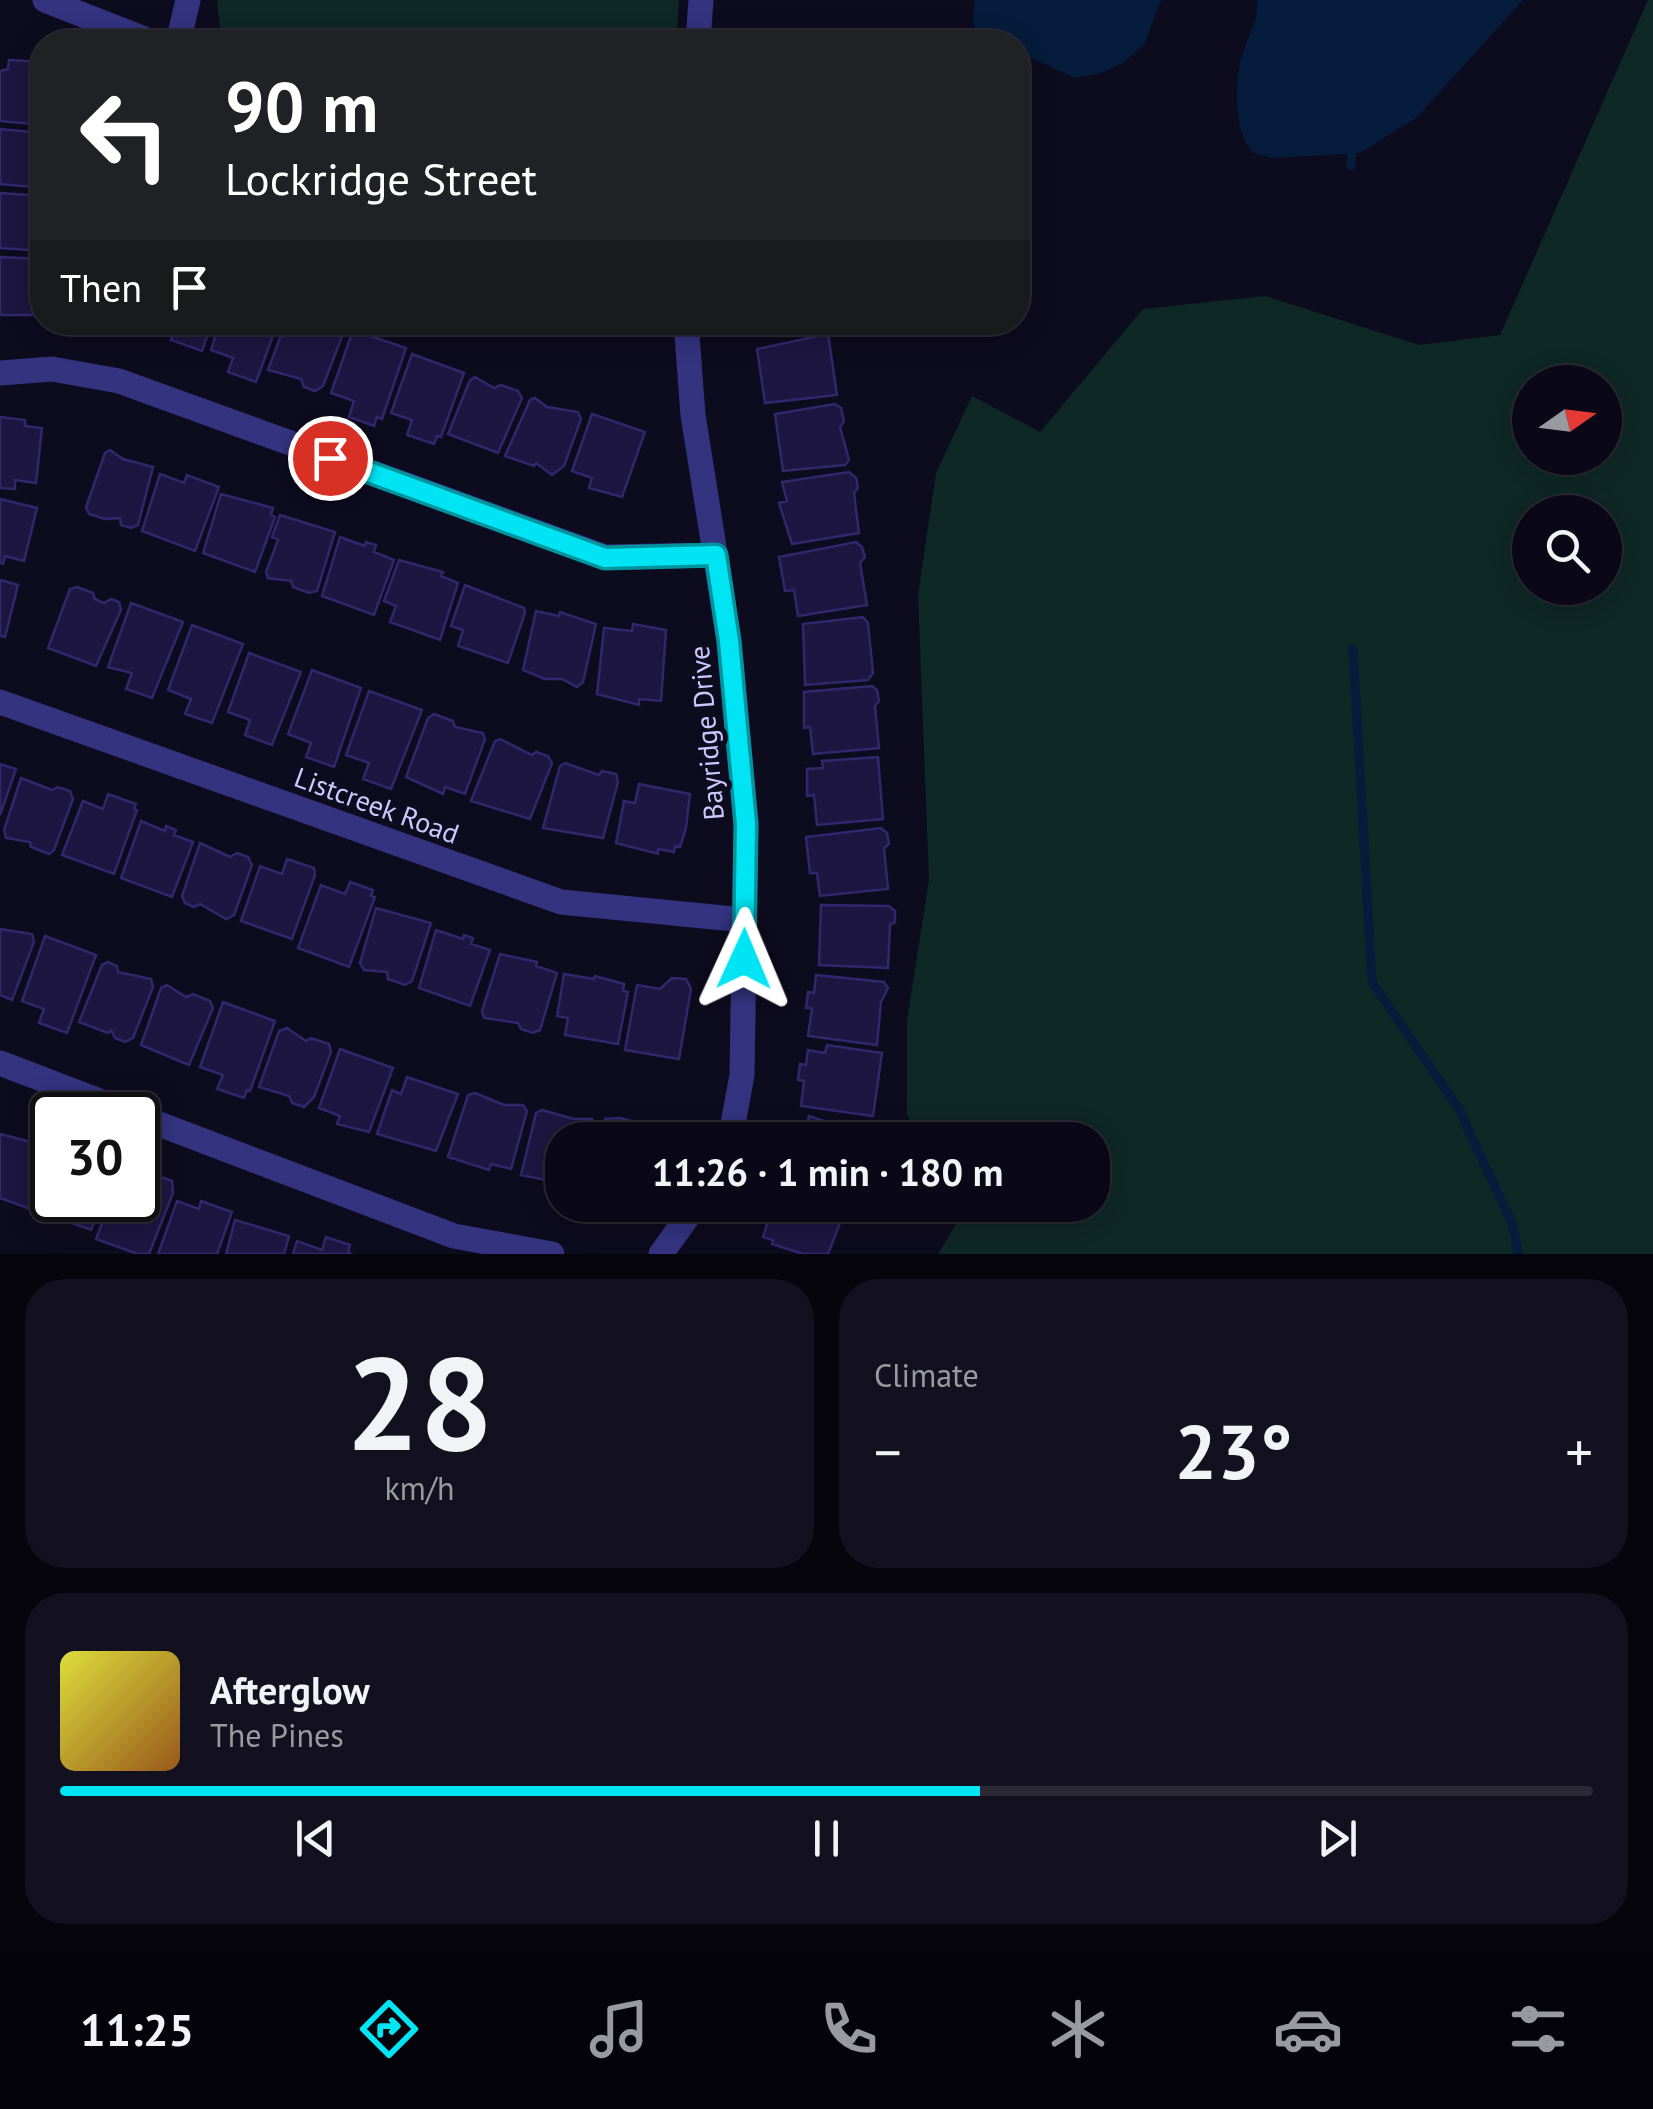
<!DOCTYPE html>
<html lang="en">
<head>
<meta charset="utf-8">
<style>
  body { margin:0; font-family:"PT Sans",sans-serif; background:#13111f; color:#f1f3f6; height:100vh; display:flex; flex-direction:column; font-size:38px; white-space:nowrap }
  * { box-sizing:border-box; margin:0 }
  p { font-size:32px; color:#999aa1 }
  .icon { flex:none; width:55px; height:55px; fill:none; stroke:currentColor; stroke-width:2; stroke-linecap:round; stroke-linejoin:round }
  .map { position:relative; height:1254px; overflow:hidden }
  .details { display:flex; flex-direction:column; gap:25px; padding:25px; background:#06040c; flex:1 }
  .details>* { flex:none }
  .top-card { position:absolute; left:30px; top:30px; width:1000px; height:305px; border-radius:40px; box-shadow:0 5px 25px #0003,0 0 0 2px #2a2935; background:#202124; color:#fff; overflow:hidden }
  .needle { width:65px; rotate:76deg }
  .buttons { position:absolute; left:1512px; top:365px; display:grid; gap:20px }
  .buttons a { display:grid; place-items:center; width:110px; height:110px; border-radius:50%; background:#0a0816; box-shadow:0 5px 25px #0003,0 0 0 2px #2a2935; font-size:50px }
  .speed { position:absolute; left:30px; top:1092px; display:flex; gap:20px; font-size:50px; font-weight:700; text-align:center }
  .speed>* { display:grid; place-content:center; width:130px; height:130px; border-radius:50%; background:#0a0816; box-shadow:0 5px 25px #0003,0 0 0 2px #2a2935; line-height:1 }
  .speed .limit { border:5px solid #111; border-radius:15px; background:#fff; color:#111 }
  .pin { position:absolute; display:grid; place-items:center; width:85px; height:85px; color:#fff; margin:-42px; border:5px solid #fff; border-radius:50%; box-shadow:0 2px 10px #0007 }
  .me { position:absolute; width:110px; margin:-55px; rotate:1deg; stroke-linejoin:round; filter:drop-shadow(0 0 8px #0008) }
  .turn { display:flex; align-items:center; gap:35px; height:210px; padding:0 30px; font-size:45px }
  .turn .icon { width:130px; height:130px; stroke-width:2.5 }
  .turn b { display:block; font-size:70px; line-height:85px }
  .then { display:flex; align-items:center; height:95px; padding:0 30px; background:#0003; gap:20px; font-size:38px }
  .big { font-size:75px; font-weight:800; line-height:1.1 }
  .details .tile { flex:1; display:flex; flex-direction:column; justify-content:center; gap:15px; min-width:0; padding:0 35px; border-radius:40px; background:#13111f }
  .details .dial { align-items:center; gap:0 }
  .dial b { font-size:130px; line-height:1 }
  .song { display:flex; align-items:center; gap:30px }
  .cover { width:120px; height:120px; border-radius:15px; background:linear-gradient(135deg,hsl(60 70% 55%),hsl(30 70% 35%)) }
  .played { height:10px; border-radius:5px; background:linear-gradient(90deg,#00e4f3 60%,#2a2935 60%) }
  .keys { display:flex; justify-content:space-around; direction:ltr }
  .heat { display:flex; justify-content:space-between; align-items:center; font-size:55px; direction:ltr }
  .details .tiles { flex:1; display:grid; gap:25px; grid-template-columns:1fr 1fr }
  .tile:last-child { grid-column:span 2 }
  .trip { position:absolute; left:545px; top:1122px; width:565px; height:100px; border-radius:40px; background:#0a0816; box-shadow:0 5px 25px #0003,0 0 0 2px #2a2935; font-weight:800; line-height:100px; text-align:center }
  .dock { display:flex; height:160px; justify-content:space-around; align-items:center; background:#040309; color:#999aa1 }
  .dock .icon { width:70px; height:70px }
  .dock .current { color:#00e4f3 }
  .dock b { font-size:45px; color:#f1f3f6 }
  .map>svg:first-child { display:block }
  .green { fill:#0e2826; fill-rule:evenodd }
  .water { fill:#061c3c }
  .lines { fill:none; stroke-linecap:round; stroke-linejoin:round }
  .stream { stroke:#061c3c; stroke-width:9 }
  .building { fill:#1d1640; stroke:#32276d; stroke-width:2.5 }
  .minor { stroke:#333380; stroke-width:25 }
  .route-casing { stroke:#00949e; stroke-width:25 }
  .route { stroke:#00e4f3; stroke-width:18 }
  .labels { text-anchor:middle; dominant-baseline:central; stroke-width:10; stroke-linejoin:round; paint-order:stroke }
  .street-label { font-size:28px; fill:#ccc8ff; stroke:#0d0b1e }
</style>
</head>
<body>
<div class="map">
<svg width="1653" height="1254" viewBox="0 0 1653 1254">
  <rect width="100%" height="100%" fill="#0d0b1e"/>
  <path class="green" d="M 217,0 L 679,0 L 676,42 L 232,42 L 221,39 Z
    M 1648,0 L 1653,0 L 1653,1254 L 938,1254 L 968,1205 L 1092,1205 L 1092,1140 L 925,1140 L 907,1115 L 907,1020 L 929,880 L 918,595 L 936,473 L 972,396 L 1040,432 L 1143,309 L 1265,296 L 1419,345 L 1500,335 ZM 1530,382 L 1605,382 L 1605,458 L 1530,458 ZM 1530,512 L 1605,512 L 1605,588 L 1530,588 Z"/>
  <path class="water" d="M 975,0 L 1161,0 L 1144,45 L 1124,62 L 1101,73 L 1075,78 L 1018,52 L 1018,42 C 998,42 983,42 973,23 Z
    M 1257,0 L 1523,0 L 1416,118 L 1360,153 L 1273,158 L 1254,153 C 1233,134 1234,79 1243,53 C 1249,34 1258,21 1257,0 Z"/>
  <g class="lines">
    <path class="stream" d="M 1351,166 L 1352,141
      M 1353,649 L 1372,982 L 1459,1109 L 1513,1226 L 1518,1254"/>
  </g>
  <path class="building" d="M 9,60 L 42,62 L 42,125 L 0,121 L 0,71 L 8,69 Z
    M 0,129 L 42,133 L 42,188 L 0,184 Z
    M 0,193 L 42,196 L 42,251 L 0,248 Z
    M 0,257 L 42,259 L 42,315 L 0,315 Z
    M 153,322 L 212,322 L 202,351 L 171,340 L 173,333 Z
    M 220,322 L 278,322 L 256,382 L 228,372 L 233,358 L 211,350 Z
    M 286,322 L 324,322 L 338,327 L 343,334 L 323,386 L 315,391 L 304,387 L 301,379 L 268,370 Z
    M 353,330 L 406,348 L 382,419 L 377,417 L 374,426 L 349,417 L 354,401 L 331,393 Z
    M 828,334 L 837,395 L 765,403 L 757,349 Z
    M 412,354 L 464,373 L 441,437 L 437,436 L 434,444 L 407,435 L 412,420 L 391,413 Z
    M 475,377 L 494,388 L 501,385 L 518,391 L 522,398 L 498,453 L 448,434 L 470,380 Z
    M 535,398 L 547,407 L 578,412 L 581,419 L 564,466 L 552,475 L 536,463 L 534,466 L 505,456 L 530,400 Z
    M 835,404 L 841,408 L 844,422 L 840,427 L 849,460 L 845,465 L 783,471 L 775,414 Z
    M 592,414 L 645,432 L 622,497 L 589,488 L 592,478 L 572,471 Z
    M 0,417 L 25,420 L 25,426 L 42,428 L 36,483 L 15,480 L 15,489 L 0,488 Z
    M 110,450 L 123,459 L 153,467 L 138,525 L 131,528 L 121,525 L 120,518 L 105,519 L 89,514 L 86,507 L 105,453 Z
    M 849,472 L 856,478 L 858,488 L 854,493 L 859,533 L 792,544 L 779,503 L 787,501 L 782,482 Z
    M 160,474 L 184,483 L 187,475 L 219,487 L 195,551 L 142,531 Z
    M 221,494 L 273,508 L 271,515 L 275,517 L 255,572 L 203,553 Z
    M 0,499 L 37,508 L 24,561 L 5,556 L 3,564 L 0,563 Z
    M 280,515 L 335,532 L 317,591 L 309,593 L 293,587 L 291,581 L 268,578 L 266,572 L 278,540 L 272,537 Z
    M 340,537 L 365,546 L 366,542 L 376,545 L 374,552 L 394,560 L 374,615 L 322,596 Z
    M 856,542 L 862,547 L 865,557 L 860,563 L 867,605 L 798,616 L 794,590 L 785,591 L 779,557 Z
    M 399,560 L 443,572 L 441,576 L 458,583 L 440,640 L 390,622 L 396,606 L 384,601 Z
    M 0,580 L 18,585 L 5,637 L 0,636 Z
    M 465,585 L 524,608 L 525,613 L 508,663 L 458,646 L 463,630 L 451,626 Z
    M 77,587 L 93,593 L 95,599 L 104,603 L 111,599 L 119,602 L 121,610 L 96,666 L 48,648 L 70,589 Z
    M 131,603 L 183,622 L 152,698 L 126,689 L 132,673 L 108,667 Z
    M 536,611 L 559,616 L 560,612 L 596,624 L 583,682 L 577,687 L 562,679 L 545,679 L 523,670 Z
    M 863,617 L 868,623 L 873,673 L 868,680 L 805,685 L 803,624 Z
    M 633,624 L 666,630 L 661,701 L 639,699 L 639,705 L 597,694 L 604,628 L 632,631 Z
    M 192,625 L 243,644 L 212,723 L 185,714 L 191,699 L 168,690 Z
    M 249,653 L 301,672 L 272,745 L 245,735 L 250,720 L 228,712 Z
    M 312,670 L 361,688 L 334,767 L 306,757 L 311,743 L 288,734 Z
    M 872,686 L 877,690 L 879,701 L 875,706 L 879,748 L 813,754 L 810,727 L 804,728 L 804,692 Z
    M 369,691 L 422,710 L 391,789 L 363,779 L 369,763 L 346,755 Z
    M 434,714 L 453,721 L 455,727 L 483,733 L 485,739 L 465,794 L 445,787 L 443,794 L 406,777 L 428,718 Z
    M 500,739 L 532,755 L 536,752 L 548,756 L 552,763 L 530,819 L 471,801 L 495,741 Z
    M 878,757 L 883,819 L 817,825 L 814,795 L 807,796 L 807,769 L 823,768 L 822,761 Z
    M 565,763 L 599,775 L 602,771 L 616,774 L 618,782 L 603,838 L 543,828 L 560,766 Z
    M 0,764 L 16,769 L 0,815 Z
    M 21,778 L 52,790 L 58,787 L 70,791 L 73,799 L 54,850 L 49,854 L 31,847 L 30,842 L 6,838 L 4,830 Z
    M 639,784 L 690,794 L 686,828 L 680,847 L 675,846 L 674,852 L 658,849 L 658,854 L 616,843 L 624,801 L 635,803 Z
    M 108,794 L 136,804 L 134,809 L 137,810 L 114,874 L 62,855 L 83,801 L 103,809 Z
    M 141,821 L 165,831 L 166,826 L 176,830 L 174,835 L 193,842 L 172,897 L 121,878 Z
    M 881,828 L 887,833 L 889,844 L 884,848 L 888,889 L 820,896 L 817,873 L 810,873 L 806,837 Z
    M 200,843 L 230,857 L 237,853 L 248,857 L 252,865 L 234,915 L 226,919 L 200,904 L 194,907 L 185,903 L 182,896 Z
    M 287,859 L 314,868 L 315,875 L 292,939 L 241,921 L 260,866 L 282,874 Z
    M 350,882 L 373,890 L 371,896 L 375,897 L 349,967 L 298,948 L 321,885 L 345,894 Z
    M 821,905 L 889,906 L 895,911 L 895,922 L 890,925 L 888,968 L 819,965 Z
    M 376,908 L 431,923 L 412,981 L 405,985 L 388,979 L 387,972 L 364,970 L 360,963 Z
    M 0,929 L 32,934 L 34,942 L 12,1000 L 0,995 Z
    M 436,930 L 463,939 L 464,935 L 473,938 L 471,944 L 490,950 L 470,1006 L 419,988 Z
    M 45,936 L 96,955 L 67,1033 L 39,1023 L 44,1009 L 22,1001 Z
    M 500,954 L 537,962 L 536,966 L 557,973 L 540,1030 L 533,1033 L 521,1029 L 518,1023 L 484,1018 L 482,1011 Z
    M 108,962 L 117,966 L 118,972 L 151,979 L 153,987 L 133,1038 L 125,1042 L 115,1038 L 111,1030 L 108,1033 L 79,1022 L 102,965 Z
    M 564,974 L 594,979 L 595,976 L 624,984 L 623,991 L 628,992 L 618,1044 L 565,1035 L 568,1018 L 557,1016 Z
    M 816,975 L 884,982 L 888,988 L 881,1002 L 877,1045 L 808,1036 L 812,1008 L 806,1008 L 808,992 L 814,993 Z
    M 672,978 L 686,979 L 691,989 L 679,1059 L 625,1050 L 637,985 L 660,989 Z
    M 167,985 L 186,997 L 193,994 L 210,1001 L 213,1008 L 189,1065 L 141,1045 L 161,988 Z
    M 223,1002 L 275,1021 L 250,1091 L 247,1090 L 244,1098 L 217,1089 L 223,1075 L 200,1067 Z
    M 287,1028 L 306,1041 L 311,1038 L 329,1044 L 331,1052 L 314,1097 L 304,1107 L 292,1103 L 289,1096 L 259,1087 L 279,1031 Z
    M 827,1045 L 882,1053 L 873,1116 L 801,1106 L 804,1081 L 798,1080 L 800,1064 L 806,1065 L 808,1050 L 825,1053 Z
    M 340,1049 L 393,1068 L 369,1132 L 337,1124 L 340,1116 L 319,1108 Z
    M 407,1077 L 458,1094 L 436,1151 L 377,1134 L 392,1090 L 401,1094 Z
    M 475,1093 L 504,1105 L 523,1105 L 527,1111 L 511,1169 L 491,1164 L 489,1170 L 448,1157 L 468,1095 Z
    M 542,1110 L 574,1119 L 592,1119 L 596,1125 L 593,1140 L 562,1140 L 561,1183 L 521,1175 L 536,1113 Z
    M 809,1116 L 865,1135 L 868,1140 L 796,1140 L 798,1134 L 803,1136 Z
    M 620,1118 L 660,1129 L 658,1140 L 601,1140 L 605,1119 Z
    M 0,1134 L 50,1147 L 30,1209 L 0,1198 Z
    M 146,1172 L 172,1181 L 173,1193 L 149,1254 L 138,1254 L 96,1239 L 111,1200 L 138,1200 L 138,1184 L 141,1186 Z
    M 52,1175 L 52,1200 L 102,1200 L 91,1230 L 39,1211 Z
    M 177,1201 L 199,1209 L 201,1201 L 232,1212 L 217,1254 L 158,1254 Z
    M 765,1205 L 847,1205 L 828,1254 L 803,1254 L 772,1244 L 773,1240 L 763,1237 L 769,1218 L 761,1215 Z
    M 235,1220 L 289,1236 L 284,1254 L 226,1254 Z
    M 326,1237 L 350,1245 L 348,1252 L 351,1254 L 293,1254 L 297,1241 L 322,1250 Z"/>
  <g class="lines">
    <path class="minor" d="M 45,0 L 152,42
      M 178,42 L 188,0
      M 698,42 L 701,0
      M 686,322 L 693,415 L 729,641 L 746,824 L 742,1075 L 730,1140
      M 0,373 L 52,369 L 119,381 L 605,557 L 716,555
      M 0,702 L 561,902 L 744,920
      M 0,1063 L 136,1115
      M 138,1116 L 454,1236 L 552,1254
      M 661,1254 L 696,1205"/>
  </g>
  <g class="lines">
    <g class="route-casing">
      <path id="route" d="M 330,458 L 605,558 L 716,555 L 729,641 L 746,824 L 744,959"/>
    </g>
    <use href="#route" class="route"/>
  </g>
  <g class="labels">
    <g class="street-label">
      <text transform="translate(706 733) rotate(-95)">Bayridge Drive</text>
      <text transform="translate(377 805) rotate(20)">Listcreek Road</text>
    </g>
  </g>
</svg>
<div class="buttons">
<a><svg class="needle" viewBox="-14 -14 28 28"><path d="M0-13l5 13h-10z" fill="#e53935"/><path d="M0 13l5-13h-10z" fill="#999aa1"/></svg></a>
<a><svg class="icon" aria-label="search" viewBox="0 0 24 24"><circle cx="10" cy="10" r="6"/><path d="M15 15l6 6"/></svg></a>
</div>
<div class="speed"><div class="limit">30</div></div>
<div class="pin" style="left:330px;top:458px;background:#d93025"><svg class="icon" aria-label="arrive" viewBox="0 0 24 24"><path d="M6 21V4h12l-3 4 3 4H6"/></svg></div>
<svg class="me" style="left:744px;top:959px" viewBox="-20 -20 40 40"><path d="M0-17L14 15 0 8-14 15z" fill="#00e4f3" stroke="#fff" stroke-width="4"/></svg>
<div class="trip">11:26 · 1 min · 180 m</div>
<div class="top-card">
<div class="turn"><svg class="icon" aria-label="left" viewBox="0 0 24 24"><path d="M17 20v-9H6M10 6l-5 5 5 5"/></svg><div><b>90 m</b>Lockridge Street</div></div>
<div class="then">Then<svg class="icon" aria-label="arrive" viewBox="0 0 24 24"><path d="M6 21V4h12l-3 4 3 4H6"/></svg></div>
</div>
</div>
<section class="details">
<div class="tiles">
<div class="tile dial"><b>28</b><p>km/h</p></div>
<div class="tile"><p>Climate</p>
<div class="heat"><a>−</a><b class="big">23°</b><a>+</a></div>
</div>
<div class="tile">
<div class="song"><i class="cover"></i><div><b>Afterglow</b><p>The Pines</p></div></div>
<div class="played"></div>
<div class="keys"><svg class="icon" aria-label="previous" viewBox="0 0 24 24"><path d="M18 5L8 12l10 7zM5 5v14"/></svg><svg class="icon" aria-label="pause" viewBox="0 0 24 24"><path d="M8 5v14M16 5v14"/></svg><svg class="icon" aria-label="next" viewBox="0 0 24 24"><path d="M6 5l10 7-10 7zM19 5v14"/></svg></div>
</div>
</div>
</section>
<nav class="dock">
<b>11:25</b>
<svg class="icon current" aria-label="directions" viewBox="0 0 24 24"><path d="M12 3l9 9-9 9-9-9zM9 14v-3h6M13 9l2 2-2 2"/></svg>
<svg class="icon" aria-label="music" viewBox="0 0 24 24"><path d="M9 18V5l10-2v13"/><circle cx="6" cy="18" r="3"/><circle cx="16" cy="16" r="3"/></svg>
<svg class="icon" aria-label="phone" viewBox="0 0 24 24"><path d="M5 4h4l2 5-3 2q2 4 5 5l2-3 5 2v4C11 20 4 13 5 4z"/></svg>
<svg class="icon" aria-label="climate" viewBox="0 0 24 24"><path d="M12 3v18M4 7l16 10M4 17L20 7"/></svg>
<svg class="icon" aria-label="car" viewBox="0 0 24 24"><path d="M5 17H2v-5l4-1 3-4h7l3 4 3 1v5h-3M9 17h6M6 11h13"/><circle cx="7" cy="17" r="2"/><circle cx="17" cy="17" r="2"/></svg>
<svg class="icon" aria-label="filters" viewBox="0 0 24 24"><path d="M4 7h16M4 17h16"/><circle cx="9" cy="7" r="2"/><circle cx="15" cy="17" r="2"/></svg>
</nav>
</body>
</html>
